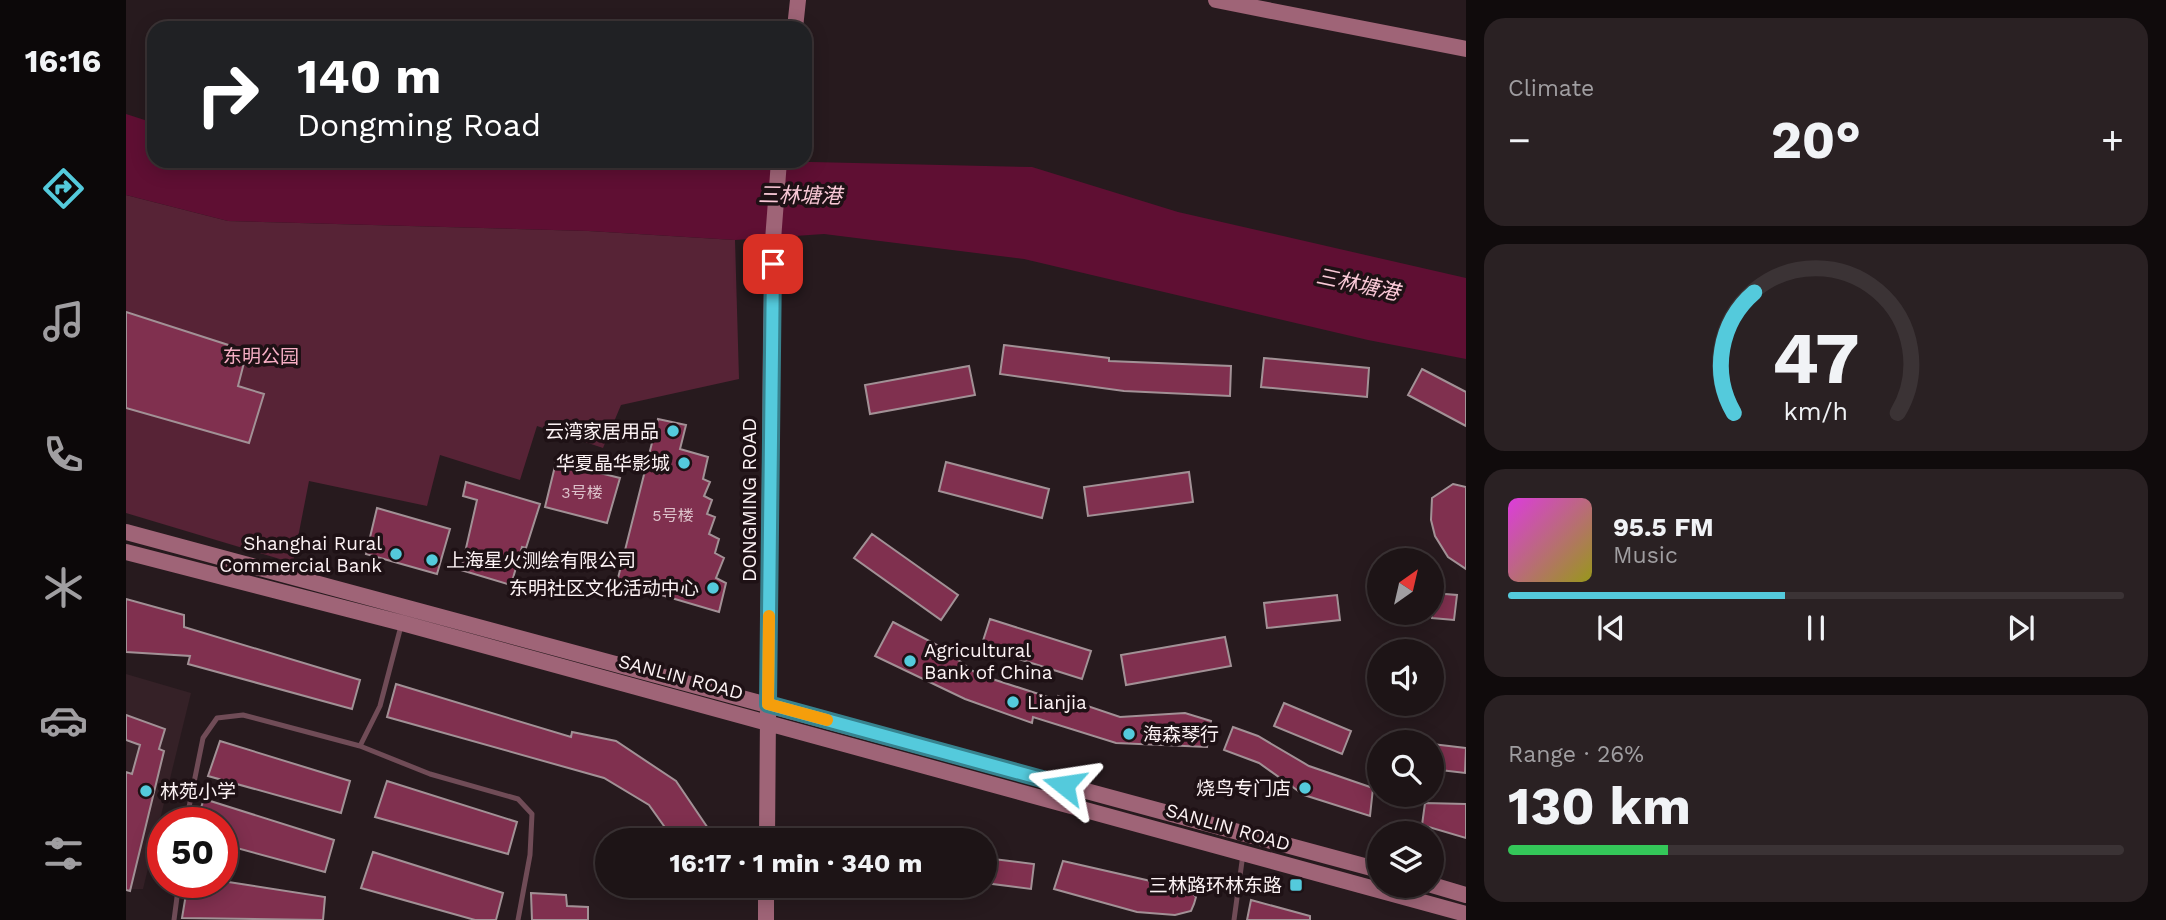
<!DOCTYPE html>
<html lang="en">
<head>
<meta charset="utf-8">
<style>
  body { margin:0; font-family:"Work Sans","Noto Sans SC",sans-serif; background:#2a2123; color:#f1f3f6; height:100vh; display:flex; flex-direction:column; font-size:26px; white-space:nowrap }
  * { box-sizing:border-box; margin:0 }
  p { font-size:23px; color:#a09ea1 }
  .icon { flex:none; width:38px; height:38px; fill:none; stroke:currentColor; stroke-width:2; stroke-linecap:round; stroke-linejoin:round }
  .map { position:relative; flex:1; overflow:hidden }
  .side { display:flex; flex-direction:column; gap:18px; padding:18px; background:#100b0c; width:700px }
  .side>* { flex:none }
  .banner { position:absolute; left:21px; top:21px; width:665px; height:147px; border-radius:21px; box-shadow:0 4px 18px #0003,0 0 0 2px #3b3335; background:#202124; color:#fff; overflow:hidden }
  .needle { width:46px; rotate:34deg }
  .fabs { position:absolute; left:1241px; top:548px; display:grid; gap:14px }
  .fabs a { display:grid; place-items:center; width:77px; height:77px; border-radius:50%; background:#1d1416; box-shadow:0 4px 18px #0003,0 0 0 2px #3b3335; font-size:35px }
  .speed { position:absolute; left:21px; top:807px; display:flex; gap:14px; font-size:35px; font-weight:700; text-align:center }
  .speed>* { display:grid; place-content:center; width:91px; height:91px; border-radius:50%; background:#1d1416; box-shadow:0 4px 18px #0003,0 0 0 2px #3b3335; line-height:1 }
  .speed .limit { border:10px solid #d22; background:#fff; color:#111 }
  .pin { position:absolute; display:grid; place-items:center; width:60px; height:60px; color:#fff; margin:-30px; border-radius:14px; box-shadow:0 4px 10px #0006 }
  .me { position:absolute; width:77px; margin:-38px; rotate:285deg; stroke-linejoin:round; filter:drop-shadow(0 0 5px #0008) }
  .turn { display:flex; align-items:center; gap:24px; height:147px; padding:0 35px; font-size:32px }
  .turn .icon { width:91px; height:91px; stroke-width:2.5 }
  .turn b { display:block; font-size:49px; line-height:60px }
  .big { font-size:52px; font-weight:700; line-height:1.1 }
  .side .tile { flex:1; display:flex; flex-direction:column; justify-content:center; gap:10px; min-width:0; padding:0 24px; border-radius:21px; background:#2a2123 }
  .side .dial { align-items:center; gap:0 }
  .dial svg { height:182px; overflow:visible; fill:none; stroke:#3b3335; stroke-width:7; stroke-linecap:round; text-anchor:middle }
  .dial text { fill:#f1f3f6; stroke:none }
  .song { display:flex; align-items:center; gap:21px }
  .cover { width:84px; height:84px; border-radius:10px; background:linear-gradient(135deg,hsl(300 70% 55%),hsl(60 70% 35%)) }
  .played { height:7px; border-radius:4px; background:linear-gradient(90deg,#54cadc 45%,#3b3335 45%) }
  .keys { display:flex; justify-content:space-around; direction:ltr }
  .heat { display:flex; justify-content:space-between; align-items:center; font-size:38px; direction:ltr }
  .charge { height:10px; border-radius:5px; background:linear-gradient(90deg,#34c759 26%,#3b3335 0) }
  .trip { position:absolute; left:469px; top:828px; width:402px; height:70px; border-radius:35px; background:#1d1416; box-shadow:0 4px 18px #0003,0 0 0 2px #3b3335; font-weight:700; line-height:70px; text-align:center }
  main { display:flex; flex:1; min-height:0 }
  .dock { display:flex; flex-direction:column; width:126px; justify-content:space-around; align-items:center; background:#0c0809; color:#a09ea1 }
  .dock .icon { width:49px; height:49px }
  .dock .current { color:#54cadc }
  .dock b { font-size:32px; color:#f1f3f6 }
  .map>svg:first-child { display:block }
  .built { fill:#352127 }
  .green { fill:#572336 }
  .water { fill:#5f0f33 }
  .building { fill:#80304f; stroke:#a29196; stroke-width:2 }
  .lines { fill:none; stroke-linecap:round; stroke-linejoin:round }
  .lane { stroke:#704c57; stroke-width:5 }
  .secondary { stroke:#9f6477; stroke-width:16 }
  .route-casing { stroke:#37838f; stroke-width:18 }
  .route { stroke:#54cadc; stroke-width:12 }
  .slow { stroke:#f59e0b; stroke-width:12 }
  .poi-dot { fill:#54cadc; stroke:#1e1115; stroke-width:2.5 }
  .labels { text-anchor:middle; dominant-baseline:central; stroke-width:7; stroke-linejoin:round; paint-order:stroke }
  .number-label { font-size:16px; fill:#ddc2cb }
  .park-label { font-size:19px; fill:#f7afc5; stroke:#1e1115 }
  .poi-label { font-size:19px; fill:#fcf2f4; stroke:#1e1115; text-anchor:end }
  .street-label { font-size:19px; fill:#fcf2f4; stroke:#1e1115 }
  .water-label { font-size:21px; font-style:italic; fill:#fac9d7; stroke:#1e1115 }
</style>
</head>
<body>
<main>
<nav class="dock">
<b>16:16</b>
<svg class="icon current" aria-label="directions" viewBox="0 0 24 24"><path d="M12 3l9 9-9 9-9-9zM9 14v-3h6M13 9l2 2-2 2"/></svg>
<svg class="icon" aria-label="music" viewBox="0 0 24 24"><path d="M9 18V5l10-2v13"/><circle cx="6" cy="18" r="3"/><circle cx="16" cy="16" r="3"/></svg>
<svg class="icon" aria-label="phone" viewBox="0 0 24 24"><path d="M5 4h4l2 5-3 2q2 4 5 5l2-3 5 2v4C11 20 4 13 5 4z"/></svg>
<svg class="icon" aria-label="climate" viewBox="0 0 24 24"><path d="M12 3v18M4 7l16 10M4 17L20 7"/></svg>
<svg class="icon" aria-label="car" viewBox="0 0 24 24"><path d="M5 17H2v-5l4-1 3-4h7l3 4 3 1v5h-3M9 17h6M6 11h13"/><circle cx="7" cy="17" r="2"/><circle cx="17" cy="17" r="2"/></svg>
<svg class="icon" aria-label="filters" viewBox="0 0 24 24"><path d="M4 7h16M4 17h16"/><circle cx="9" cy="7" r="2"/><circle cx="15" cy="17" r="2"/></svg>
</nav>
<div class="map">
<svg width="1340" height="920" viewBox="0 0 1340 920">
  <rect width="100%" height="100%" fill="#271a1e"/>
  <path class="built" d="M 0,674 L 65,693 L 17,889 L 0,889 Z"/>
  <path class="green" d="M 0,195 L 102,221 L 463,231 L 609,240 L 613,379 L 495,405 L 477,448 L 411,426 L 394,480 L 314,455 L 301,506 L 183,481 L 167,563 L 0,513 Z"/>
  <path class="water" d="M 0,114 L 28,123 L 28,161 L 642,161 L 906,167 L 1052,212 L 1340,278 L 1340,359 L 1242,340 L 898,259 L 698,234 L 609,240 L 463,231 L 102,221 L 0,195 Z"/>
  <path class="building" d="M 0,312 L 121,351 L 112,386 L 138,394 L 123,443 L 0,408 Z
    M 878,345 L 983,358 L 983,361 L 1105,366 L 1104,396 L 998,391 L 874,374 Z
    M 1138,358 L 1243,368 L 1241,397 L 1135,387 Z
    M 843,366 L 849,395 L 744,414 L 739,385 Z
    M 1296,369 L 1340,392 L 1340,426 L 1282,395 Z
    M 532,419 L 560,425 L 554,449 L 582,457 L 577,479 L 584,482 L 578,496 L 586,500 L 581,514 L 589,517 L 583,534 L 593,539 L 589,553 L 598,558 L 590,578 L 600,583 L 593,612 L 491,582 Z
    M 430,462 L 494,478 L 481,523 L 419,507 Z
    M 820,462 L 923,489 L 916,518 L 813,491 Z
    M 1063,472 L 1067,502 L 962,516 L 958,487 Z
    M 340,482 L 414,504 L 400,548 L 396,547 L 385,585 L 335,570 L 351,500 L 337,496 Z
    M 1327,484 L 1340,487 L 1340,569 L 1322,557 L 1309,536 L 1305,520 L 1306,498 Z
    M 251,508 L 324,529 L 311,574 L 240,554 Z
    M 746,534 L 832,595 L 815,620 L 728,558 Z
    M 1306,593 L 1331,595 L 1328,620 L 1306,618 Z
    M 1211,595 L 1214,620 L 1141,628 L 1138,603 Z
    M 0,599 L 58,615 L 58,627 L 234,680 L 226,709 L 62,664 L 64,656 L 0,652 Z
    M 864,619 L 965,651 L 956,679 L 855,647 Z
    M 767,622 L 815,647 L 851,674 L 931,700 L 932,696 L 994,717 L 1059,713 L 1085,721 L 1081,747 L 990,743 L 907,717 L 906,723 L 839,699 L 749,656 Z
    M 1099,637 L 1105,666 L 1000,685 L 995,655 Z
    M 270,684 L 445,737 L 446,732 L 490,741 L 550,781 L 590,840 L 548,840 L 523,805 L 478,778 L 261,717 Z
    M 1158,703 L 1225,731 L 1216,754 L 1148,726 Z
    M 0,715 L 39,729 L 33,749 L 38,751 L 4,891 L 0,890 L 0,772 L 6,774 L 14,745 L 0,740 Z
    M 1107,727 L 1132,736 L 1183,766 L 1247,788 L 1244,816 L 1178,795 L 1133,763 L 1098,750 Z
    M 94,741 L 224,781 L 215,813 L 82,776 Z
    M 1306,744 L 1340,748 L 1339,773 L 1306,769 Z
    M 261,781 L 391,822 L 382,854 L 249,817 Z
    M 78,799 L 208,840 L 199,872 L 96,844 L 96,822 L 70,822 Z
    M 1299,803 L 1340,804 L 1340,838 L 1296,825 Z
    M 247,852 L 377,893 L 370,920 L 349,920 L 235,888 Z
    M 859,858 L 908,864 L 905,889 L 859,883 Z
    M 937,861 L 1064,890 L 1070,897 L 1068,904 L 1065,911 L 1049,915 L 1011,912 L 928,889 Z
    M 96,881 L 199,897 L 197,920 L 56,918 L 62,882 Z
    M 405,893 L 440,895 L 441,906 L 462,907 L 462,920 L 406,920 Z
    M 1125,900 L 1184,916 L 1184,920 L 1121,920 Z"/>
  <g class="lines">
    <path class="lane" d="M 234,746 L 304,774 L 392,799 L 406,814 L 404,855 L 392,920
      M 60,822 L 77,738 L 91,718 L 117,715 L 234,746 L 254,706 L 275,626
      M 48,920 L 53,882
      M 1108,920 L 1117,854"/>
    <path class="secondary" d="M 1090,0 L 1340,49
      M 669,28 L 672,0
      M 0,532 L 1253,870
      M 0,552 L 276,623 L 1340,914
      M 641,840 L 645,335 L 647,240 L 653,161
      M 1306,885 L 1340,895
      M 640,920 L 640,886"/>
  </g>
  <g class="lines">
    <g class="route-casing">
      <path id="route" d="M 647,264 L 642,704 L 938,785"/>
    </g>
    <use href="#route" class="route"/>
    <path class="slow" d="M 643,616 L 642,704 L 701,720"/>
  </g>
  <g class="poi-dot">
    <circle cx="547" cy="431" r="7"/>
    <circle cx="558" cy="463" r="7"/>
    <circle cx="270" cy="554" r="7"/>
    <circle cx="306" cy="560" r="7"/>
    <circle cx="587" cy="588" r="7"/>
    <circle cx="784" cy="661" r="7"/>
    <circle cx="887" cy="702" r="7"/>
    <circle cx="1003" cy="734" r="7"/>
    <circle cx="1179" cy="788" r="7"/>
    <circle cx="20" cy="791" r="7"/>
    <rect x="1163" y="878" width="14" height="14" rx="3.5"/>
  </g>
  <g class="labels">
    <g class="number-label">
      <text x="456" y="492">3号楼</text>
      <text x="547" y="515">5号楼</text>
    </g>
    <g class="park-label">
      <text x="135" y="356">东明公园</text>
    </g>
    <g class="poi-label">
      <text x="533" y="431">云湾家居用品</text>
      <text x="544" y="463">华夏晶华影城</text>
      <text x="256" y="543">Shanghai Rural<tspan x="256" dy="22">Commercial Bank</tspan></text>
      <text x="320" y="560" text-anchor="start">上海星火测绘有限公司</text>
      <text x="573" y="588">东明社区文化活动中心</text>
      <text x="798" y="650" text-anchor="start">Agricultural<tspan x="798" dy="22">Bank of China</tspan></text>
      <text x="901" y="702" text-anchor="start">Lianjia</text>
      <text x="1017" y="734" text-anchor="start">海森琴行</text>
      <text x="1165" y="788">烧鸟专门店</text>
      <text x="34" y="791" text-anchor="start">林苑小学</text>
      <text x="1156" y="885">三林路环林东路</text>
    </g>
    <g class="street-label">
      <text transform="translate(623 500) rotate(-90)">DONGMING ROAD</text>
      <text transform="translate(555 677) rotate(15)">SANLIN ROAD</text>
      <text transform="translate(1102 827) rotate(16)">SANLIN ROAD</text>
    </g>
    <g class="water-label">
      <text transform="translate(674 195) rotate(1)">三林塘港</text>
      <text transform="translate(1232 284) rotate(12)">三林塘港</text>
    </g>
  </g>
</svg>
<div class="fabs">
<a><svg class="needle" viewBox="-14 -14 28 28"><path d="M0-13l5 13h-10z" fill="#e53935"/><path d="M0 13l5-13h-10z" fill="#a09ea1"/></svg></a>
<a><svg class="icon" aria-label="sound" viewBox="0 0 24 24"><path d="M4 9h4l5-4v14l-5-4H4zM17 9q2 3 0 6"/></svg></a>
<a><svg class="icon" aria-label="search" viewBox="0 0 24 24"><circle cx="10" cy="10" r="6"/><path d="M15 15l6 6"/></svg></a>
<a><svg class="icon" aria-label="layers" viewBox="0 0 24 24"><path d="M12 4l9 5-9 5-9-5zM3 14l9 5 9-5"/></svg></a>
</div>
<div class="speed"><div class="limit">50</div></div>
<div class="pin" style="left:647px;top:264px;background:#d93025"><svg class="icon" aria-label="arrive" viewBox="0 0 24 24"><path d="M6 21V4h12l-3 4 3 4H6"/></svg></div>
<svg class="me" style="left:938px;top:785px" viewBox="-20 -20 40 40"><path d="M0-17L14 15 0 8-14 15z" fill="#54cadc" stroke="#fff" stroke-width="4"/></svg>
<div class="trip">16:17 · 1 min · 340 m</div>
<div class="banner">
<div class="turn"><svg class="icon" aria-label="right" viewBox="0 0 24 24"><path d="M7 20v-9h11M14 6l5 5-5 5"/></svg><div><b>140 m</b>Dongming Road</div></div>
</div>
</div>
<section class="side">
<div class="tile"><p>Climate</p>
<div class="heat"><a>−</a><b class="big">20°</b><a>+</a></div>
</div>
<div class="tile dial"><svg viewBox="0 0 100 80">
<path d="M14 69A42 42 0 1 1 86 69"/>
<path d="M14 69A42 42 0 0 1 23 16" stroke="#54cadc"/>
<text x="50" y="56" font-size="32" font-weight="700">47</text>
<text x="50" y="72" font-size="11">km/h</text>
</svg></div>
<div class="tile">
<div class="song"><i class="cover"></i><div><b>95.5 FM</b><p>Music</p></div></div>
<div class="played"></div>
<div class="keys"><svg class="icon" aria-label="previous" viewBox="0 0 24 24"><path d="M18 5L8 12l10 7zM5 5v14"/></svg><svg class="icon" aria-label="pause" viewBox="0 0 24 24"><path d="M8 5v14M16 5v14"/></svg><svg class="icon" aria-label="next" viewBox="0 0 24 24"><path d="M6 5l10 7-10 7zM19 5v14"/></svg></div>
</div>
<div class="tile"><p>Range · 26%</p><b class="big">130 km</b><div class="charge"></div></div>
</section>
</main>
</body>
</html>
